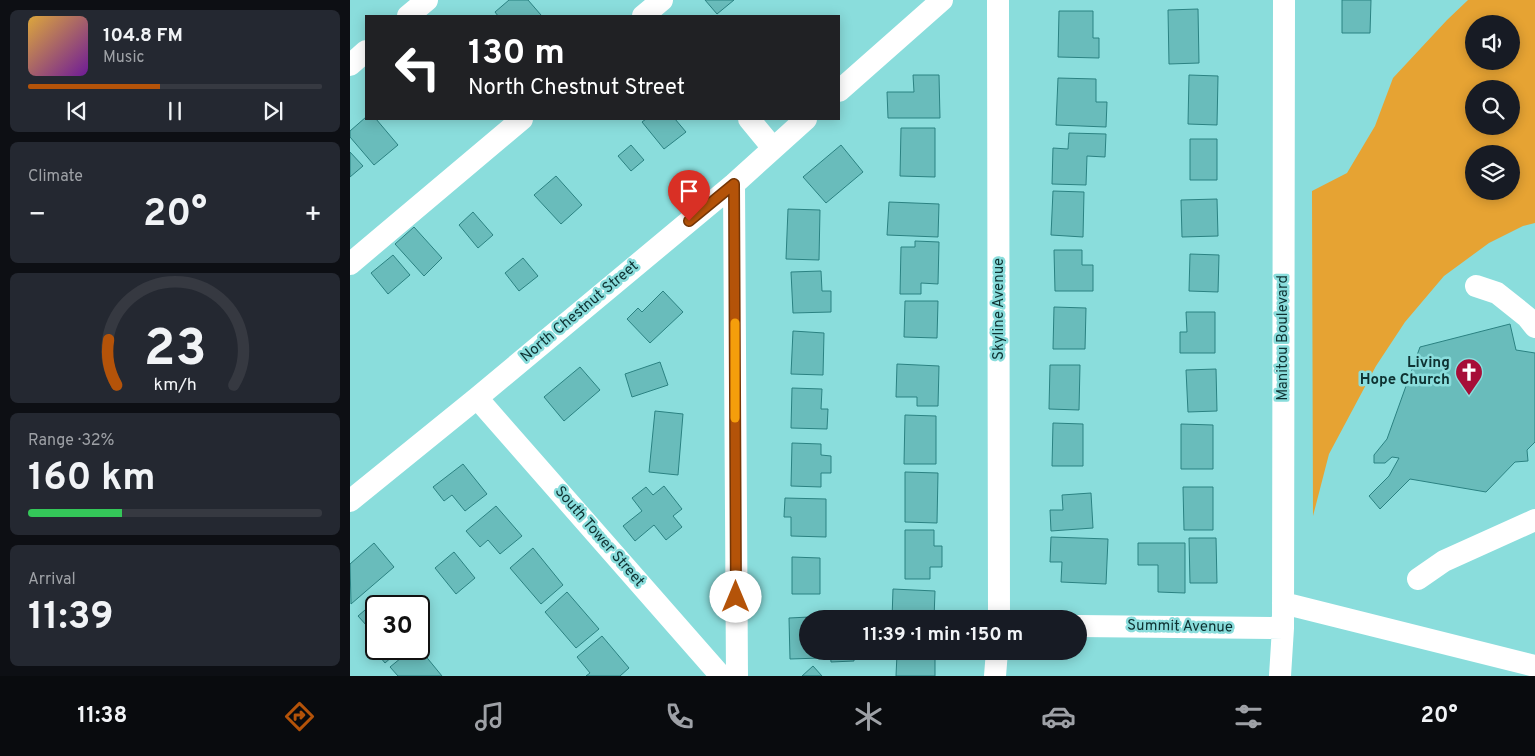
<!DOCTYPE html>
<html lang="en">
<head>
<meta charset="utf-8">
<style>
  body { margin:0; font-family:Overpass,sans-serif; background:#242831; color:#f1f3f6; height:100vh; display:flex; flex-direction:column; font-size:19px; white-space:nowrap }
  * { box-sizing:border-box; margin:0 }
  p { font-size:16px; color:#9ea1a6 }
  .icon { flex:none; width:28px; height:28px; fill:none; stroke:currentColor; stroke-width:2; stroke-linecap:round; stroke-linejoin:round }
  .map { position:relative; flex:1; overflow:hidden }
  .side { display:flex; flex-direction:column; gap:10px; padding:10px; background:#0d0f14; width:350px }
  .side>* { flex:none }
  .top-card { position:absolute; left:15px; top:15px; width:475px; height:105px; border-radius:0px; box-shadow:0 2px 12px #0003; background:#202124; color:#fff; overflow:hidden }
  .controls { position:absolute; left:1115px; top:15px; display:grid; gap:10px }
  .controls a { display:grid; place-items:center; width:55px; height:55px; border-radius:50%; background:#171b24; box-shadow:0 2px 12px #0003; font-size:25px }
  .speed { position:absolute; left:15px; top:595px; display:flex; gap:10px; font-size:25px; font-weight:700; text-align:center }
  .speed>* { display:grid; place-content:center; width:65px; height:65px; border-radius:50%; background:#171b24; box-shadow:0 2px 12px #0003; line-height:1 }
  .speed .limit { border:2px solid #111; border-radius:8px; background:#fff; color:#111 }
  .pin { position:absolute; display:grid; place-items:center; width:42px; height:42px; color:#fff; margin:-51px -21px; border-radius:50% 50% 50% 0; rotate:-45deg; box-shadow:0 0 5px #0007 }
  .pin .icon { rotate:45deg }
  .me { position:absolute; width:55px; margin:-28px; rotate:0deg; stroke-linejoin:round; filter:drop-shadow(0 0 4px #0008) }
  .turn { display:flex; align-items:center; gap:18px; height:105px; padding:0 20px; font-size:22px }
  .turn .icon { width:65px; height:65px; stroke-width:2.5 }
  .turn b { display:block; font-size:35px; line-height:42px }
  .big { font-size:38px; font-weight:700; line-height:1.1 }
  .side .card { flex:1; display:flex; flex-direction:column; justify-content:center; gap:8px; min-width:0; padding:0 18px; border-radius:8px; background:#242831 }
  .side .dial { align-items:center; gap:0 }
  .dial svg { height:130px; overflow:visible; fill:none; stroke:#363941; stroke-width:7; stroke-linecap:round; text-anchor:middle }
  .dial text { fill:#f1f3f6; stroke:none }
  .song { display:flex; align-items:center; gap:15px }
  .cover { width:60px; height:60px; border-radius:8px; background:linear-gradient(135deg,hsl(40 70% 55%),hsl(280 70% 35%)) }
  .played { height:5px; border-radius:2px; background:linear-gradient(90deg,#b45309 45%,#363941 45%) }
  .keys { display:flex; justify-content:space-around; direction:ltr }
  .heat { display:flex; justify-content:space-between; align-items:center; font-size:28px; direction:ltr }
  .charge { height:8px; border-radius:4px; background:linear-gradient(90deg,#34c759 32%,#363941 0) }
  .trip { position:absolute; left:449px; top:610px; width:288px; height:50px; border-radius:25px; background:#171b24; box-shadow:0 2px 12px #0003; font-weight:700; line-height:50px; text-align:center }
  .menu { display:flex; height:80px; justify-content:space-around; align-items:center; background:#090b0e; color:#9ea1a6 }
  .menu .icon { width:35px; height:35px }
  .menu .active { color:#b45309 }
  .menu b { font-size:22px; color:#f1f3f6 }
  main { display:flex; flex:1; min-height:0 }
  .map>svg:first-child { display:block }
  .green { fill:#e6a333; fill-rule:evenodd }
  .building { fill:#69bcbb; stroke:#2b8282 }
  .lines { fill:none; stroke-linecap:round; stroke-linejoin:round }
  .minor { stroke:#fff; stroke-width:22 }
  .route-casing { stroke:#753606; stroke-width:12 }
  .route { stroke:#b45309; stroke-width:9 }
  .slow { stroke:#f59e0b; stroke-width:9 }
  .labels { text-anchor:middle; dominant-baseline:central; stroke-width:5; stroke-linejoin:round; paint-order:stroke }
  .street-label { font-size:15px; fill:#0e3232; stroke:#8adddc }
  .poi-label { font-size:15px; font-weight:bold; fill:#0e3232; stroke:#8adddc; text-anchor:end }
</style>
</head>
<body>
<main>
<section class="side">
<div class="card">
<div class="song"><i class="cover"></i><div><b>104.8 FM</b><p>Music</p></div></div>
<div class="played"></div>
<div class="keys"><svg class="icon" aria-label="previous" viewBox="0 0 24 24"><path d="M18 5L8 12l10 7zM5 5v14"/></svg><svg class="icon" aria-label="pause" viewBox="0 0 24 24"><path d="M8 5v14M16 5v14"/></svg><svg class="icon" aria-label="next" viewBox="0 0 24 24"><path d="M6 5l10 7-10 7zM19 5v14"/></svg></div>
</div>
<div class="card"><p>Climate</p>
<div class="heat"><a>−</a><b class="big">20°</b><a>+</a></div>
</div>
<div class="card dial"><svg viewBox="0 0 100 80">
<path d="M14 69A42 42 0 1 1 86 69"/>
<path d="M14 69A42 42 0 0 1 9 41" stroke="#b45309"/>
<text x="50" y="56" font-size="32" font-weight="700">23</text>
<text x="50" y="72" font-size="11">km/h</text>
</svg></div>
<div class="card"><p>Range · 32%</p><b class="big">160 km</b><div class="charge"></div></div>
<div class="card"><p>Arrival</p><b class="big">11:39</b></div>
</section>
<div class="map">
<svg width="1185" height="676" viewBox="0 0 1185 676">
  <rect width="100%" height="100%" fill="#8adddc"/>
  <path class="green" d="M 1118,0 L 1185,0 L 1185,223 L 1173,226 L 1139,243 L 1094,276 L 1055,322 L 1026,366 L 979,454 L 963,516 L 962,191 L 997,173 L 1025,126 L 1043,78 L 1097,20 ZM 1124,24 L 1161,24 L 1161,61 L 1124,61 ZM 1124,89 L 1161,89 L 1161,126 L 1124,126 ZM 1124,154 L 1161,154 L 1161,191 L 1124,191 Z"/>
  <path class="building" d="M 159,0 L 178,0 L 191,15 L 189,16 L 148,16 L 145,12 Z
    M 355,0 L 384,0 L 367,14 Z
    M 992,0 L 1021,0 L 1020,33 L 992,33 Z
    M 848,9 L 849,63 L 819,64 L 818,10 Z
    M 709,11 L 743,11 L 743,38 L 749,38 L 749,58 L 708,57 Z
    M 563,75 L 589,75 L 590,118 L 538,118 L 537,92 L 564,92 Z
    M 839,75 L 868,76 L 867,125 L 838,124 Z
    M 708,78 L 746,79 L 746,102 L 757,102 L 756,127 L 706,125 Z
    M 16,117 L 16,119 L 26,119 L 48,145 L 24,165 L 0,137 L 0,131 Z
    M 296,119 L 325,119 L 336,132 L 314,149 L 292,122 Z
    M 551,128 L 585,128 L 585,177 L 550,176 Z
    M 719,133 L 756,134 L 755,157 L 737,156 L 736,185 L 702,184 L 703,148 L 718,149 Z
    M 840,139 L 867,139 L 867,180 L 840,180 Z
    M 281,145 L 294,160 L 281,171 L 268,156 Z
    M 491,145 L 513,172 L 476,203 L 453,177 Z
    M 0,152 L 13,166 L 0,177 Z
    M 206,176 L 232,205 L 211,224 L 184,195 Z
    M 703,191 L 734,192 L 733,237 L 701,235 Z
    M 867,199 L 868,236 L 832,237 L 831,200 Z
    M 539,202 L 589,204 L 588,237 L 537,235 Z
    M 438,209 L 470,210 L 469,260 L 436,259 Z
    M 123,212 L 143,235 L 128,248 L 109,225 Z
    M 64,227 L 92,258 L 74,276 L 45,244 Z
    M 565,241 L 589,242 L 588,284 L 571,283 L 571,294 L 550,294 L 551,247 L 565,247 Z
    M 704,250 L 732,250 L 732,265 L 743,265 L 743,291 L 705,291 Z
    M 840,254 L 869,255 L 868,292 L 839,291 Z
    M 43,255 L 60,275 L 38,294 L 21,273 Z
    M 173,258 L 188,276 L 169,291 L 155,273 Z
    M 471,271 L 472,291 L 481,291 L 481,312 L 443,313 L 441,272 Z
    M 313,291 L 333,312 L 300,343 L 277,319 L 288,308 L 292,312 Z
    M 555,301 L 588,301 L 587,338 L 554,337 Z
    M 704,307 L 736,308 L 735,349 L 703,349 Z
    M 836,312 L 865,312 L 865,353 L 830,353 L 830,332 L 837,332 Z
    M 1160,324 L 1166,350 L 1185,353 L 1185,442 L 1177,450 L 1178,461 L 1165,462 L 1136,492 L 1060,479 L 1030,509 L 1019,496 L 1039,476 L 1049,458 L 1042,457 L 1035,463 L 1024,463 L 1024,455 L 1037,439 L 1070,347 Z
    M 443,331 L 474,333 L 473,375 L 441,374 Z
    M 310,362 L 318,385 L 282,397 L 275,374 Z
    M 547,364 L 589,366 L 588,406 L 567,406 L 567,397 L 546,397 Z
    M 700,365 L 730,365 L 729,410 L 699,409 Z
    M 230,367 L 250,390 L 214,421 L 194,397 Z
    M 866,369 L 867,411 L 838,412 L 836,370 Z
    M 442,388 L 472,389 L 471,409 L 478,409 L 477,429 L 441,428 Z
    M 305,411 L 333,414 L 328,475 L 299,472 Z
    M 555,415 L 586,416 L 586,464 L 554,464 Z
    M 703,423 L 733,424 L 733,466 L 702,466 Z
    M 831,424 L 863,425 L 863,469 L 831,469 Z
    M 442,443 L 471,444 L 471,455 L 481,456 L 481,473 L 471,473 L 471,487 L 441,486 Z
    M 113,464 L 137,494 L 115,511 L 102,495 L 94,501 L 83,487 Z
    M 555,472 L 588,473 L 587,523 L 555,522 Z
    M 314,486 L 332,509 L 323,516 L 332,527 L 316,540 L 304,525 L 285,541 L 273,526 L 292,511 L 282,498 L 296,487 L 303,495 Z
    M 833,487 L 863,487 L 863,530 L 834,530 Z
    M 741,493 L 743,528 L 701,531 L 700,510 L 713,510 L 712,495 Z
    M 435,498 L 476,499 L 476,537 L 441,536 L 441,517 L 434,517 Z
    M 146,506 L 172,536 L 150,554 L 138,540 L 130,547 L 116,531 Z
    M 555,530 L 584,530 L 584,546 L 592,546 L 592,567 L 580,567 L 580,579 L 555,579 Z
    M 701,537 L 758,539 L 756,584 L 711,582 L 712,562 L 700,562 Z
    M 839,538 L 866,538 L 867,583 L 840,583 Z
    M 24,543 L 44,567 L 1,604 L 0,564 Z
    M 788,543 L 835,543 L 835,593 L 808,592 L 808,565 L 788,565 Z
    M 183,548 L 213,585 L 191,604 L 160,568 Z
    M 104,552 L 125,578 L 106,594 L 85,568 Z
    M 442,557 L 470,558 L 470,594 L 442,594 Z
    M 543,589 L 585,591 L 584,619 L 542,619 Z
    M 217,592 L 249,629 L 226,648 L 195,612 Z
    M 29,598 L 37,606 L 26,606 L 26,636 L 8,616 Z
    M 480,616 L 480,619 L 458,619 L 458,651 L 471,651 L 471,658 L 440,659 L 439,618 Z
    M 252,636 L 279,668 L 270,676 L 236,676 L 240,673 L 227,657 Z
    M 26,640 L 26,649 L 51,649 L 35,663 L 20,645 Z
    M 69,648 L 92,676 L 48,676 L 40,667 L 62,649 Z
    M 480,651 L 504,651 L 504,661 L 481,662 Z
    M 556,651 L 585,651 L 585,676 L 546,676 L 547,654 L 556,654 Z
    M 463,666 L 472,676 L 452,676 Z"/>
  <g class="lines">
    <path class="minor" d="M 648,0 L 649,619
      M 58,16 L 77,0
      M 293,16 L 312,0
      M 0,65 L 16,51
      M 489,91 L 592,0
      M 399,119 L 423,148
      M 384,184 L 387,676
      M 0,264 L 172,119
      M 1126,286 L 1147,293 L 1177,317 L 1185,327
      M 127,398 L 371,676
      M 0,501 L 127,398 L 384,184 L 456,119
      M 1068,579 L 1094,561 L 1185,520
      M 933,603 L 1185,666
      M 728,626 L 933,628
      M 645,676 L 647,651
      M 930,676 L 933,628 L 934,0"/>
  </g>
  <g class="lines">
    <g class="route-casing">
      <path id="route" d="M 339,221 L 384,184 L 386,597"/>
    </g>
    <use href="#route" class="route"/>
    <path class="slow" d="M 385,323 L 385,418"/>
  </g>
  <defs>
    <g id="church-pin" transform="scale(1.4375)"><path d="M0 17L-7.5 6A9.5 9.5 0 1 1 7.5 6Z" fill="#a70e38" stroke="#8adddc"/><path d="M-1.2-6h2.4v3.5h3.3v2.4h-3.3V6h-2.4V-.1h-3.3v-2.4h3.3Z" fill="#fff"/></g>
  </defs>
  <g fill-rule="evenodd">
    <use href="#church-pin" x="1119" y="372"/>
  </g>
  <g class="labels">
    <g class="street-label">
      <text transform="translate(649 309) rotate(-90)">Skyline Avenue</text>
      <text transform="translate(230 312) rotate(-40)">North Chestnut Street</text>
      <text transform="translate(933 338) rotate(-90)">Manitou Boulevard</text>
      <text transform="translate(249 537) rotate(49)">South Tower Street</text>
      <text transform="translate(830 627) rotate(1)">Summit Avenue</text>
    </g>
    <g class="poi-label">
      <text x="1100" y="363">Living<tspan x="1100" dy="17">Hope Church</tspan></text>
    </g>
  </g>
</svg>
<div class="controls">
<a><svg class="icon" aria-label="sound" viewBox="0 0 24 24"><path d="M4 9h4l5-4v14l-5-4H4zM17 9q2 3 0 6"/></svg></a>
<a><svg class="icon" aria-label="search" viewBox="0 0 24 24"><circle cx="10" cy="10" r="6"/><path d="M15 15l6 6"/></svg></a>
<a><svg class="icon" aria-label="layers" viewBox="0 0 24 24"><path d="M12 4l9 5-9 5-9-5zM3 14l9 5 9-5"/></svg></a>
</div>
<div class="speed"><div class="limit">30</div></div>
<div class="pin" style="left:339px;top:221px;background:#d93025"><svg class="icon" aria-label="arrive" viewBox="0 0 24 24"><path d="M6 21V4h12l-3 4 3 4H6"/></svg></div>
<svg class="me" style="left:386px;top:597px" viewBox="-20 -20 40 40"><circle r="19" fill="#fff"/><path d="M0-13L10 11 0 6-10 11z" fill="#b45309"/></svg>
<div class="trip">11:39 · 1 min · 150 m</div>
<div class="top-card">
<div class="turn"><svg class="icon" aria-label="left" viewBox="0 0 24 24"><path d="M17 20v-9H6M10 6l-5 5 5 5"/></svg><div><b>130 m</b>North Chestnut Street</div></div>
</div>
</div>
</main>
<nav class="menu">
<b>11:38</b>
<svg class="icon active" aria-label="directions" viewBox="0 0 24 24"><path d="M12 3l9 9-9 9-9-9zM9 14v-3h6M13 9l2 2-2 2"/></svg>
<svg class="icon" aria-label="music" viewBox="0 0 24 24"><path d="M9 18V5l10-2v13"/><circle cx="6" cy="18" r="3"/><circle cx="16" cy="16" r="3"/></svg>
<svg class="icon" aria-label="phone" viewBox="0 0 24 24"><path d="M5 4h4l2 5-3 2q2 4 5 5l2-3 5 2v4C11 20 4 13 5 4z"/></svg>
<svg class="icon" aria-label="climate" viewBox="0 0 24 24"><path d="M12 3v18M4 7l16 10M4 17L20 7"/></svg>
<svg class="icon" aria-label="car" viewBox="0 0 24 24"><path d="M5 17H2v-5l4-1 3-4h7l3 4 3 1v5h-3M9 17h6M6 11h13"/><circle cx="7" cy="17" r="2"/><circle cx="17" cy="17" r="2"/></svg>
<svg class="icon" aria-label="filters" viewBox="0 0 24 24"><path d="M4 7h16M4 17h16"/><circle cx="9" cy="7" r="2"/><circle cx="15" cy="17" r="2"/></svg>
<b>20°</b>
</nav>
</body>
</html>
